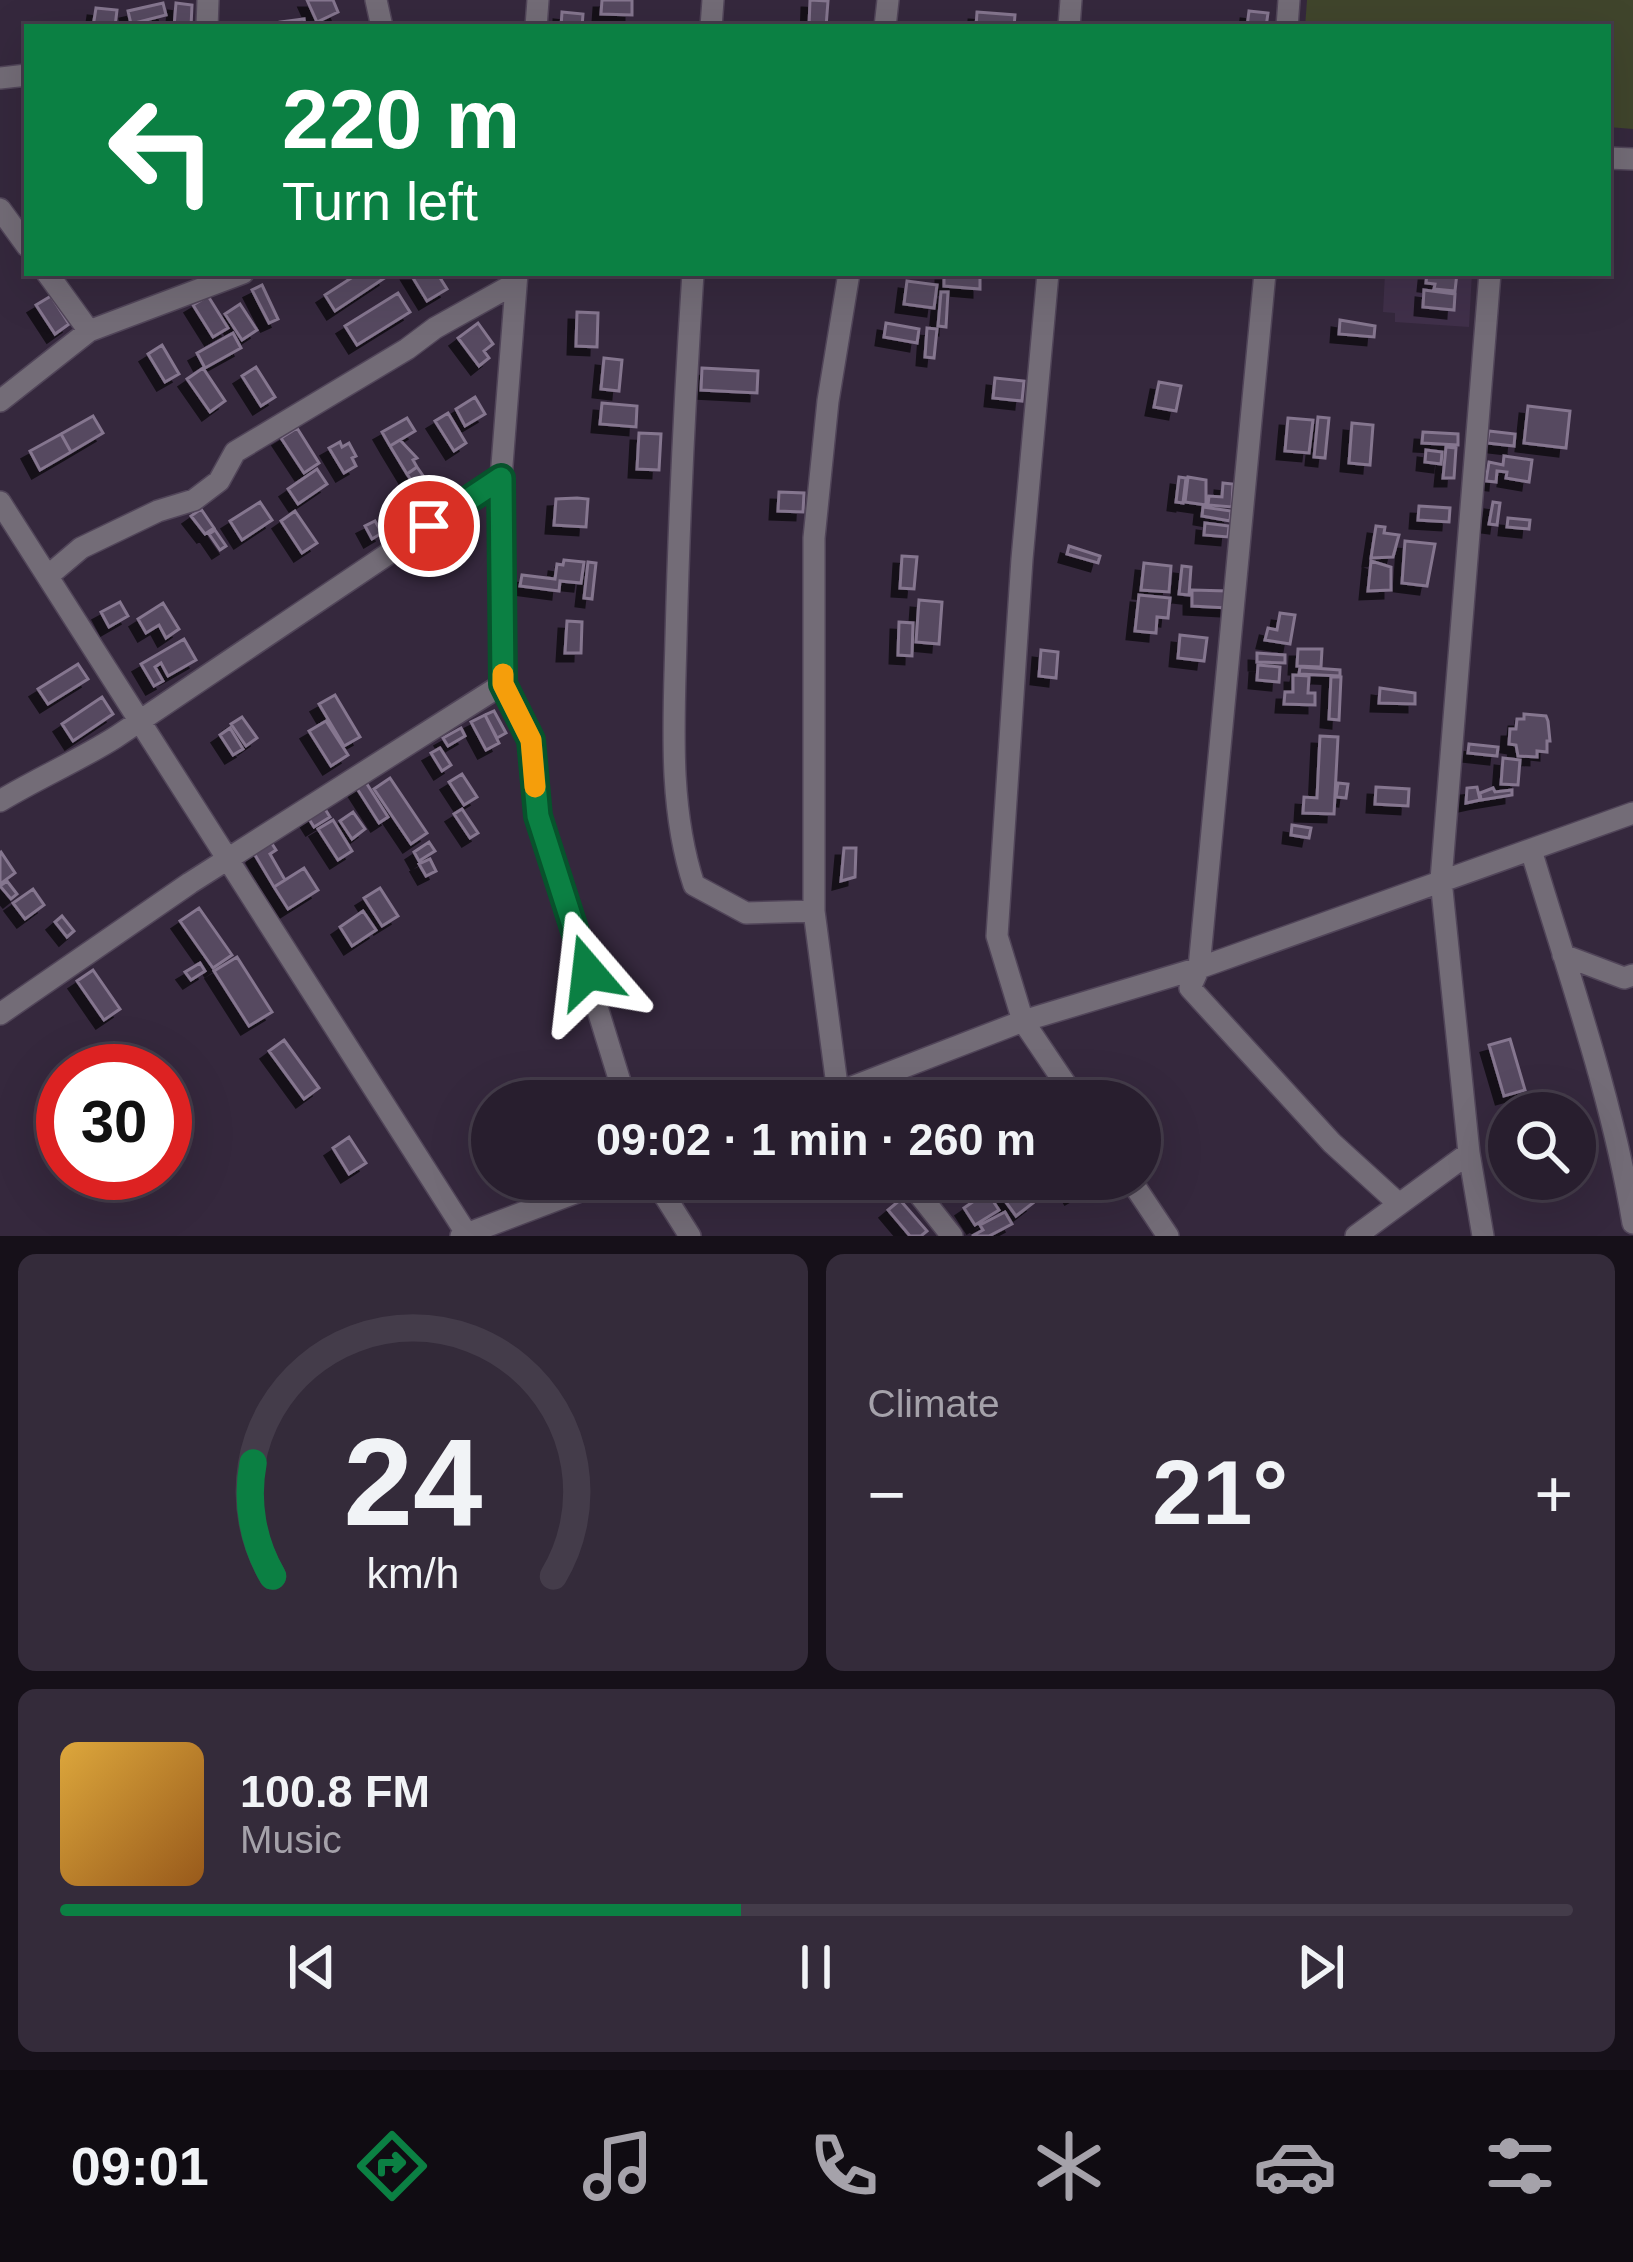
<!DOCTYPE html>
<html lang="en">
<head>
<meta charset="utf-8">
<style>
  body { margin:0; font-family:Arial,sans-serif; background:#342b3a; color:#f1f3f6; height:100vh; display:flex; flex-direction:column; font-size:45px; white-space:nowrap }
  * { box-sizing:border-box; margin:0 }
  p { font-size:39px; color:#a5a2aa }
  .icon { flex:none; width:66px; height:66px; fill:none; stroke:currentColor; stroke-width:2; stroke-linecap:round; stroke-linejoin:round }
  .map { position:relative; height:1236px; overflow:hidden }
  .side { display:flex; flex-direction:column; gap:18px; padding:18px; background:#161019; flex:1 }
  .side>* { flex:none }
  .hud { position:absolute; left:24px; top:24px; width:1587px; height:252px; border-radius:0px; box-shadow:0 12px 48px #0002,0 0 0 3px #443c4a; background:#0b8043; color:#fff; overflow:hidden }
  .fabs { position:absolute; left:1488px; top:1092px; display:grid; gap:24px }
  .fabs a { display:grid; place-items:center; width:108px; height:108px; border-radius:50%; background:#281e2e; box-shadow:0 12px 48px #0002,0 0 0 3px #443c4a; font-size:60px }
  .speed { position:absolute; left:36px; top:1044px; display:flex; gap:24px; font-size:60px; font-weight:700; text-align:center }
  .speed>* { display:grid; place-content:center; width:156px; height:156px; border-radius:50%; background:#281e2e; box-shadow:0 12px 48px #0002,0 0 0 3px #443c4a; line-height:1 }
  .speed .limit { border:18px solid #d22; background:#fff; color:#111 }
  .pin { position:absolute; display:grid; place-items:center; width:102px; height:102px; color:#fff; margin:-51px; border:6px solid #fff; border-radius:50%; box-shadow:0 3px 12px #0007 }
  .me { position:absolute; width:132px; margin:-66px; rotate:343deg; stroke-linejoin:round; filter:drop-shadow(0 0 9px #0008) }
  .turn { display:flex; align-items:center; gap:42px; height:252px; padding:0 60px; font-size:54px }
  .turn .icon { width:156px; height:156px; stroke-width:2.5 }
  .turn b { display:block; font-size:84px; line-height:102px }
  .big { font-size:90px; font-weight:700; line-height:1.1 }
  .side .widget { flex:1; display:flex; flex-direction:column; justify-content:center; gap:18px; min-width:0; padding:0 42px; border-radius:18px; background:#342b3a }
  .side .dial { align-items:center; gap:0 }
  .dial svg { height:312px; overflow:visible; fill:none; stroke:#443c4a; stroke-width:7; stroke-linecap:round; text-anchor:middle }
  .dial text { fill:#f1f3f6; stroke:none }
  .song { display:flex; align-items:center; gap:36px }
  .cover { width:144px; height:144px; border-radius:18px; background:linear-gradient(135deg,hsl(40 70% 55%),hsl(30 70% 35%)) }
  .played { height:12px; border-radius:6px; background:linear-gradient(90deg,#0b8043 45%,#443c4a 45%) }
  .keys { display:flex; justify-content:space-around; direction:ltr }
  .heat { display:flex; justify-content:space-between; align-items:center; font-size:66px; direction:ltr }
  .side .tiles { flex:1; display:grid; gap:18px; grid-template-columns:1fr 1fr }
  .widget:last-child { grid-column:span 2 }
  .trip { position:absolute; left:471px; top:1080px; width:690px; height:120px; border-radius:60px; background:#281e2e; box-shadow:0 12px 48px #0002,0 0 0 3px #443c4a; font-weight:700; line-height:120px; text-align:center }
  .menu { display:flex; height:192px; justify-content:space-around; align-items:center; background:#100c12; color:#a5a2aa }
  .menu .icon { width:84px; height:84px }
  .menu .selected { color:#0b8043 }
  .menu b { font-size:54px; color:#f1f3f6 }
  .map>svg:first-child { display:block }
  .built { fill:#40304a }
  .green { fill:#40452c }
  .building { fill:#574960; stroke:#85768f; stroke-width:3; filter:url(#shadow) }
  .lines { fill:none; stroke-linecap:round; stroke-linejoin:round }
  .minor-casing { stroke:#514559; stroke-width:24 }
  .minor { stroke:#736c77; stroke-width:21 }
  .route-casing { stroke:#07532c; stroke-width:30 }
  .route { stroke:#0b8043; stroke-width:21 }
  .slow { stroke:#f59e0b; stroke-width:21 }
</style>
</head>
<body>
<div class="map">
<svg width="1633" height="1236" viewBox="0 0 1633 1236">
  <defs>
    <filter id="shadow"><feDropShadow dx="-8" dy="8" stdDeviation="0" flood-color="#0009"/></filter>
  </defs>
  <rect width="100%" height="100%" fill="#35283d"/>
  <path class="built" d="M 1385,273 L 1472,273 L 1469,327 L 1395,322 L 1395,313 L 1383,312 Z"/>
  <path class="green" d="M 1307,0 L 1633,0 L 1633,129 L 1608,127 L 1608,27 L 1305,27 Z"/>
  <path class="building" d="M 307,0 L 333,0 L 338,12 L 317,22 Z
    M 602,0 L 632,0 L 632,15 L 601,14 Z
    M 810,0 L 828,1 L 826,27 L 809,27 Z
    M 163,3 L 166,15 L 131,24 L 128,11 Z
    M 176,3 L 192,5 L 191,27 L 174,27 Z
    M 96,8 L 117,10 L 115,27 L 93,27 Z
    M 1249,11 L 1268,13 L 1266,27 L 1247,27 Z
    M 562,12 L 583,14 L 582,27 L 561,27 Z
    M 977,12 L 1015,15 L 1014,27 L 976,27 Z
    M 304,19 L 305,27 L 280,27 L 280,22 Z
    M 359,273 L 384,273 L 386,277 L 335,311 L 325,295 Z
    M 410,273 L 437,273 L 447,289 L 427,301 Z
    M 944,273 L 980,273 L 980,289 L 944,286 Z
    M 1427,273 L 1457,273 L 1455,291 L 1434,289 L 1435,284 L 1426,283 Z
    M 907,281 L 937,285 L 934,308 L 904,304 Z
    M 262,285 L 278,319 L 269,323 L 252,290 Z
    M 1424,290 L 1455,294 L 1454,310 L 1423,307 Z
    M 941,292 L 948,292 L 946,327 L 938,326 Z
    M 398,293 L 410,312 L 357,345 L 345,326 Z
    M 51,296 L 69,324 L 55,334 L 36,305 Z
    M 208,296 L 228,328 L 213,337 L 193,305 Z
    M 240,304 L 257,330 L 242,340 L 225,314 Z
    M 577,312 L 598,313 L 597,347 L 576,346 Z
    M 1340,320 L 1375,326 L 1374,337 L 1339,334 Z
    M 478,323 L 493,344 L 484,351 L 489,358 L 479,366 L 458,338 Z
    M 886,323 L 919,329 L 917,343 L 884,337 Z
    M 927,328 L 937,329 L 934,358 L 925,357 Z
    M 233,333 L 241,348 L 205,368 L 197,353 Z
    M 162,345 L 179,374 L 165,382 L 148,354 Z
    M 604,358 L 622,360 L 619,391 L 601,389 Z
    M 256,367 L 275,397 L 261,406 L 242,376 Z
    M 203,368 L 225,401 L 210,412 L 187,379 Z
    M 702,368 L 758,371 L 757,393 L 701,390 Z
    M 995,378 L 1024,381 L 1022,401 L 993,398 Z
    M 1159,382 L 1181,386 L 1176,411 L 1154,407 Z
    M 475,397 L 485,414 L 465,426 L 456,409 Z
    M 602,403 L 637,406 L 636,427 L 600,424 Z
    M 1528,406 L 1570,411 L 1566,448 L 1524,443 Z
    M 448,413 L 466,443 L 454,451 L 435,421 Z
    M 93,416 L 103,433 L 71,452 L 61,434 Z
    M 1318,417 L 1329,418 L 1325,458 L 1314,457 Z
    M 407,418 L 415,431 L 390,446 L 382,432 Z
    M 1288,418 L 1313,420 L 1309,453 L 1285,451 Z
    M 1352,423 L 1373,425 L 1370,465 L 1349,463 Z
    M 297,428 L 319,463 L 304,473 L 281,438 Z
    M 1489,431 L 1515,434 L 1514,446 L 1487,443 Z
    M 1423,432 L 1458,434 L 1458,445 L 1422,443 Z
    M 639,433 L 661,434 L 659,470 L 637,469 Z
    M 61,434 L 71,452 L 40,470 L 30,451 Z
    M 400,440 L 417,458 L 413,460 L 417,467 L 407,474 L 390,446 Z
    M 340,442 L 342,447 L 349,443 L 356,456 L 352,458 L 356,466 L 344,473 L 329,448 Z
    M 1446,447 L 1456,448 L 1454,478 L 1443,478 Z
    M 1426,450 L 1442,452 L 1441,464 L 1425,462 Z
    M 1504,456 L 1532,460 L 1529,482 L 1506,478 L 1507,472 L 1497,471 L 1496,482 L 1486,481 L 1489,462 L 1503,465 Z
    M 417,467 L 435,493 L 425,500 L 407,474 Z
    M 317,469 L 327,484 L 298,504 L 288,489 Z
    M 1179,477 L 1186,478 L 1183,503 L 1176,502 Z
    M 1188,477 L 1206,480 L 1206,505 L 1185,502 Z
    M 1223,483 L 1233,484 L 1232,507 L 1208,505 L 1209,496 L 1222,497 Z
    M 779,492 L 804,493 L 803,512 L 778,511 Z
    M 577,498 L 588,499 L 586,527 L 554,525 L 556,499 Z
    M 260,502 L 272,520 L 242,540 L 230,521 Z
    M 1493,502 L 1500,503 L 1497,525 L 1489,524 Z
    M 1419,506 L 1450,508 L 1449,522 L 1418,520 Z
    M 1203,507 L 1231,511 L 1230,521 L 1202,516 Z
    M 201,509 L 214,528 L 205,534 L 191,516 Z
    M 295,511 L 317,543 L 302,553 L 281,521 Z
    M 1508,518 L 1530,520 L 1529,529 L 1507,527 Z
    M 375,521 L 382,533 L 372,539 L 365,526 Z
    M 1205,523 L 1229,526 L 1228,537 L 1204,535 Z
    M 1376,526 L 1385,527 L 1384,533 L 1399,535 L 1393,557 L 1371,558 Z
    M 215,530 L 226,546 L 220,550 L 209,534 Z
    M 1405,541 L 1435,544 L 1427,586 L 1402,583 Z
    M 1069,546 L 1100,556 L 1098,563 L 1067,554 Z
    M 902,556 L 917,557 L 914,589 L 900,588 Z
    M 564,560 L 584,562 L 581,583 L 560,581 L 559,591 L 520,586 L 522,575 L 555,579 L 557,564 L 563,565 Z
    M 1371,561 L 1391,567 L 1391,590 L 1368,591 Z
    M 588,562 L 596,563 L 592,599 L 584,598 Z
    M 1144,563 L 1171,566 L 1169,592 L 1141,590 Z
    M 1182,566 L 1191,567 L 1189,595 L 1179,594 Z
    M 1192,590 L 1227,591 L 1227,608 L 1192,606 Z
    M 1139,595 L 1170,598 L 1168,618 L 1157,617 L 1156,633 L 1135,631 Z
    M 919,600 L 942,602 L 939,644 L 916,642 Z
    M 120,602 L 128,616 L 109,627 L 101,612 Z
    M 163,603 L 179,629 L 166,638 L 159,625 L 146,633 L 138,619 Z
    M 1280,613 L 1295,615 L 1290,644 L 1265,640 L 1268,628 L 1277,630 Z
    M 567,621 L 582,622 L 581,653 L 565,653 Z
    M 899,622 L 913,623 L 912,656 L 898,655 Z
    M 1180,635 L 1207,638 L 1204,661 L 1178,658 Z
    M 184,639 L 196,660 L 168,676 L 161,663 L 155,667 L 163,681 L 154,686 L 141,664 Z
    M 1298,649 L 1322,649 L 1321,667 L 1297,666 Z
    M 1041,650 L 1058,652 L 1056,678 L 1039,676 Z
    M 1257,653 L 1285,655 L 1285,663 L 1257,662 Z
    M 78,664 L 88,679 L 48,704 L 38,689 Z
    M 1258,665 L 1280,667 L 1279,682 L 1257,680 Z
    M 1300,667 L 1340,670 L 1340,676 L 1299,674 Z
    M 1293,675 L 1309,676 L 1308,693 L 1315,693 L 1315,705 L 1284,704 L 1285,692 L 1293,692 Z
    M 1331,677 L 1341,677 L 1339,720 L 1329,719 Z
    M 1380,688 L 1415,693 L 1415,704 L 1379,703 Z
    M 335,695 L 360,737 L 344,746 L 319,704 Z
    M 102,697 L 113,714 L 73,741 L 62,724 Z
    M 494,711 L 506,733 L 497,738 L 485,715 Z
    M 1524,714 L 1546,716 L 1548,721 L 1550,741 L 1547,741 L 1547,752 L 1537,751 L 1537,757 L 1518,756 L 1516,745 L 1509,744 L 1510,729 L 1516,729 L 1517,719 L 1524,719 Z
    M 485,715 L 499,743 L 486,750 L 471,722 Z
    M 242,717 L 257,738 L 246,746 L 231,724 Z
    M 326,721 L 348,755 L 331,766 L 309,731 Z
    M 230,728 L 243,749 L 233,755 L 220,735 Z
    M 461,728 L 465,736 L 448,746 L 443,738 Z
    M 1320,736 L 1338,737 L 1334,814 L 1303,813 L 1304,797 L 1317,798 Z
    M 1469,744 L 1498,747 L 1497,756 L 1468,753 Z
    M 440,748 L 451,765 L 442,771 L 431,753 Z
    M 1503,758 L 1520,760 L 1518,785 L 1501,784 Z
    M 462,774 L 477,797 L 464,805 L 449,782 Z
    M 390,778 L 427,833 L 411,844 L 374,789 Z
    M 365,781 L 388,817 L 379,823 L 356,787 Z
    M 1338,783 L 1348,784 L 1346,798 L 1336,797 Z
    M 1376,787 L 1409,789 L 1408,806 L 1375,804 Z
    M 1477,787 L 1480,800 L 1466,803 L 1467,788 Z
    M 1493,788 L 1495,792 L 1512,790 L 1512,795 L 1481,800 L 1480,793 Z
    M 325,809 L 330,817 L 314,827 L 309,819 Z
    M 462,809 L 478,833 L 470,838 L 454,814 Z
    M 353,812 L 365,829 L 352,839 L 340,821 Z
    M 333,820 L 352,851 L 338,860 L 318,829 Z
    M 1292,825 L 1311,828 L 1309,838 L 1291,835 Z
    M 269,839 L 276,850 L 270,854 L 285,880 L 274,887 L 255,855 L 258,845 Z
    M 429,842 L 435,851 L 419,861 L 414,852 Z
    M 844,848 L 856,848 L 855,877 L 841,881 Z
    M 1,852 L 15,873 L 0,884 L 0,853 Z
    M 430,859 L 436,871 L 426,876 L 419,864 Z
    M 304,868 L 318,890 L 288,909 L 274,887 Z
    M 7,881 L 17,894 L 11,899 L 0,886 Z
    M 380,888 L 398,916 L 382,926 L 364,898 Z
    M 33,889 L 44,905 L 25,919 L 13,903 Z
    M 199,908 L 232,955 L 213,968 L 180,921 Z
    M 363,911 L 376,930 L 352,946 L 340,927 Z
    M 62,916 L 74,931 L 67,937 L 55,922 Z
    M 237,957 L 272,1012 L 249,1026 L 214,971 Z
    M 200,963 L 205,971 L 191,980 L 185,972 Z
    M 93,970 L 120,1009 L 104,1020 L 77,981 Z
    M 1510,1039 L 1525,1090 L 1504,1096 L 1489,1045 Z
    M 284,1040 L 319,1088 L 304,1099 L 269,1051 Z
    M 349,1137 L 366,1163 L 349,1174 L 333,1148 Z
    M 1005,1179 L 1015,1179 L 1033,1203 L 1016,1216 L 995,1187 Z
    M 1063,1179 L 1085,1179 L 1089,1187 L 1073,1196 Z
    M 987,1192 L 999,1210 L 975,1225 L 964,1208 Z
    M 900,1200 L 927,1231 L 921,1236 L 910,1236 L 888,1210 Z
    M 1005,1212 L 1012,1224 L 989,1236 L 972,1236 L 983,1230 L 980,1225 Z"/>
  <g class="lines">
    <g class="minor-casing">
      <path id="minor" d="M 376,0 L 382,27
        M 207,27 L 208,0
        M 536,27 L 538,0
        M 711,27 L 713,0
        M 885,27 L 888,0
        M 1069,27 L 1071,0
        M 1287,27 L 1289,0
        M 0,78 L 27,75
        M 1608,158 L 1633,159
        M 0,209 L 27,246
        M 47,273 L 89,331
        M 693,273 C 685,395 679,517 676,639 C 674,720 668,807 694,885 L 746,913 L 814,911
        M 1048,273 L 1022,559 L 997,936 L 1023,1021 L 1077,1101
        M 1265,273 L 1199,968 L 1190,988 L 1332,1143 L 1399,1204
        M 0,401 L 89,331 L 243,273
        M 501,478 L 503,684 L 531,740 L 538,816 L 626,1101
        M 0,502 L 468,1236
        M 48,576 L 81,548 L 158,511 L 194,500 L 219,481 L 235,452 L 407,349 L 435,328 L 516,283
        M 0,801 C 38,778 78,761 116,737 L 501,478 L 517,273
        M 1531,850 C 1568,973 1612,1096 1633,1223
        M 1563,955 L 1624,978 L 1633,975
        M 0,1014 L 190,883 L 503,684
        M 816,1101 L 1023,1021 L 1199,968 L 1633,813
        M 844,1101 L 838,1093 L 814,911 L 814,538 L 828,401 L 849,273
        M 654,1179 L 690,1236
        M 907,1179 L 952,1236
        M 1130,1179 L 1168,1236
        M 461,1236 L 612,1179
        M 1356,1236 L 1469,1153
        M 1483,1236 L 1469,1153 L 1441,880 L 1490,273"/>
    </g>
    <use href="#minor" class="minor"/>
  </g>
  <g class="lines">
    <g class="route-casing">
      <path id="route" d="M 429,526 L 501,478 L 503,684 L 531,740 L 538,816 L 588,972"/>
    </g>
    <use href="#route" class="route"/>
    <path class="slow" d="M 503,674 L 503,684 L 531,740 L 535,787"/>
  </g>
</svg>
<div class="fabs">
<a><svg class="icon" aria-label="search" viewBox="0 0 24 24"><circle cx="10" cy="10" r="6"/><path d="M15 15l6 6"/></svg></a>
</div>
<div class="speed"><div class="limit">30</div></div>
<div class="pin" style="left:429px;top:526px;background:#d93025"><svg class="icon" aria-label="arrive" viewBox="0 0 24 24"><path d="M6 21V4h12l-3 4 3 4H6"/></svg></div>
<svg class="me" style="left:588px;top:972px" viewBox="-20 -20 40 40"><path d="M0-17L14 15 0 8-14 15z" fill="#0b8043" stroke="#fff" stroke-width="4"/></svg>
<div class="trip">09:02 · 1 min · 260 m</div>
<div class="hud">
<div class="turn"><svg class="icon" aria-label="left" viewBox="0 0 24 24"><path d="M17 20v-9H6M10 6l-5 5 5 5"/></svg><div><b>220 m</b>Turn left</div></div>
</div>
</div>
<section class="side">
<div class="tiles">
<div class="widget dial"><svg viewBox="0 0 100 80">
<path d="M14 69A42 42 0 1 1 86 69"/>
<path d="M14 69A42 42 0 0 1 9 40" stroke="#0b8043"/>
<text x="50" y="56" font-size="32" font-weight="700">24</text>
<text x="50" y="72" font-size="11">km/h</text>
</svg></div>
<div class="widget"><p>Climate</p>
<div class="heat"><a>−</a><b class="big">21°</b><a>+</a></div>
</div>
<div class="widget">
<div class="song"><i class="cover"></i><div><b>100.8 FM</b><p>Music</p></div></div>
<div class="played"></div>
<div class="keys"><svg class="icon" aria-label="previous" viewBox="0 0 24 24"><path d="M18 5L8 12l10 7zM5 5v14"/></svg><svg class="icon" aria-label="pause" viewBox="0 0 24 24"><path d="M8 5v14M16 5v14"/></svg><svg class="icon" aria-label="next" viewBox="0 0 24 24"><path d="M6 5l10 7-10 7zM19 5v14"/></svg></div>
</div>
</div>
</section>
<nav class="menu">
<b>09:01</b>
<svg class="icon selected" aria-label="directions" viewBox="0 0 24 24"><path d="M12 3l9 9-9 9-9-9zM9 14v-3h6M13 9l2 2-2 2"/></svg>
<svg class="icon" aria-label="music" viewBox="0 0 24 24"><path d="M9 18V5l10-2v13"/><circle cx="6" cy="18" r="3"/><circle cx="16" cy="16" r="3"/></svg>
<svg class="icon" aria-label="phone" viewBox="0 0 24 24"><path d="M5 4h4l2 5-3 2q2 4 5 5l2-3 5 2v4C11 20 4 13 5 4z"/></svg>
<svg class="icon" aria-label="climate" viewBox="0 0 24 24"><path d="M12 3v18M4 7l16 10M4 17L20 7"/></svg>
<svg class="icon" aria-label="car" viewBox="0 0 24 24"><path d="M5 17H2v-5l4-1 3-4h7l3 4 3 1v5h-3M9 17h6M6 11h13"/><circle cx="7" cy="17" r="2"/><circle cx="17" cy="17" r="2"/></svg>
<svg class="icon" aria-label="filters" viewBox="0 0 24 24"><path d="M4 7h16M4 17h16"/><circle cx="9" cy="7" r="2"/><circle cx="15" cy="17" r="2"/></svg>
</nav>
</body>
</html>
